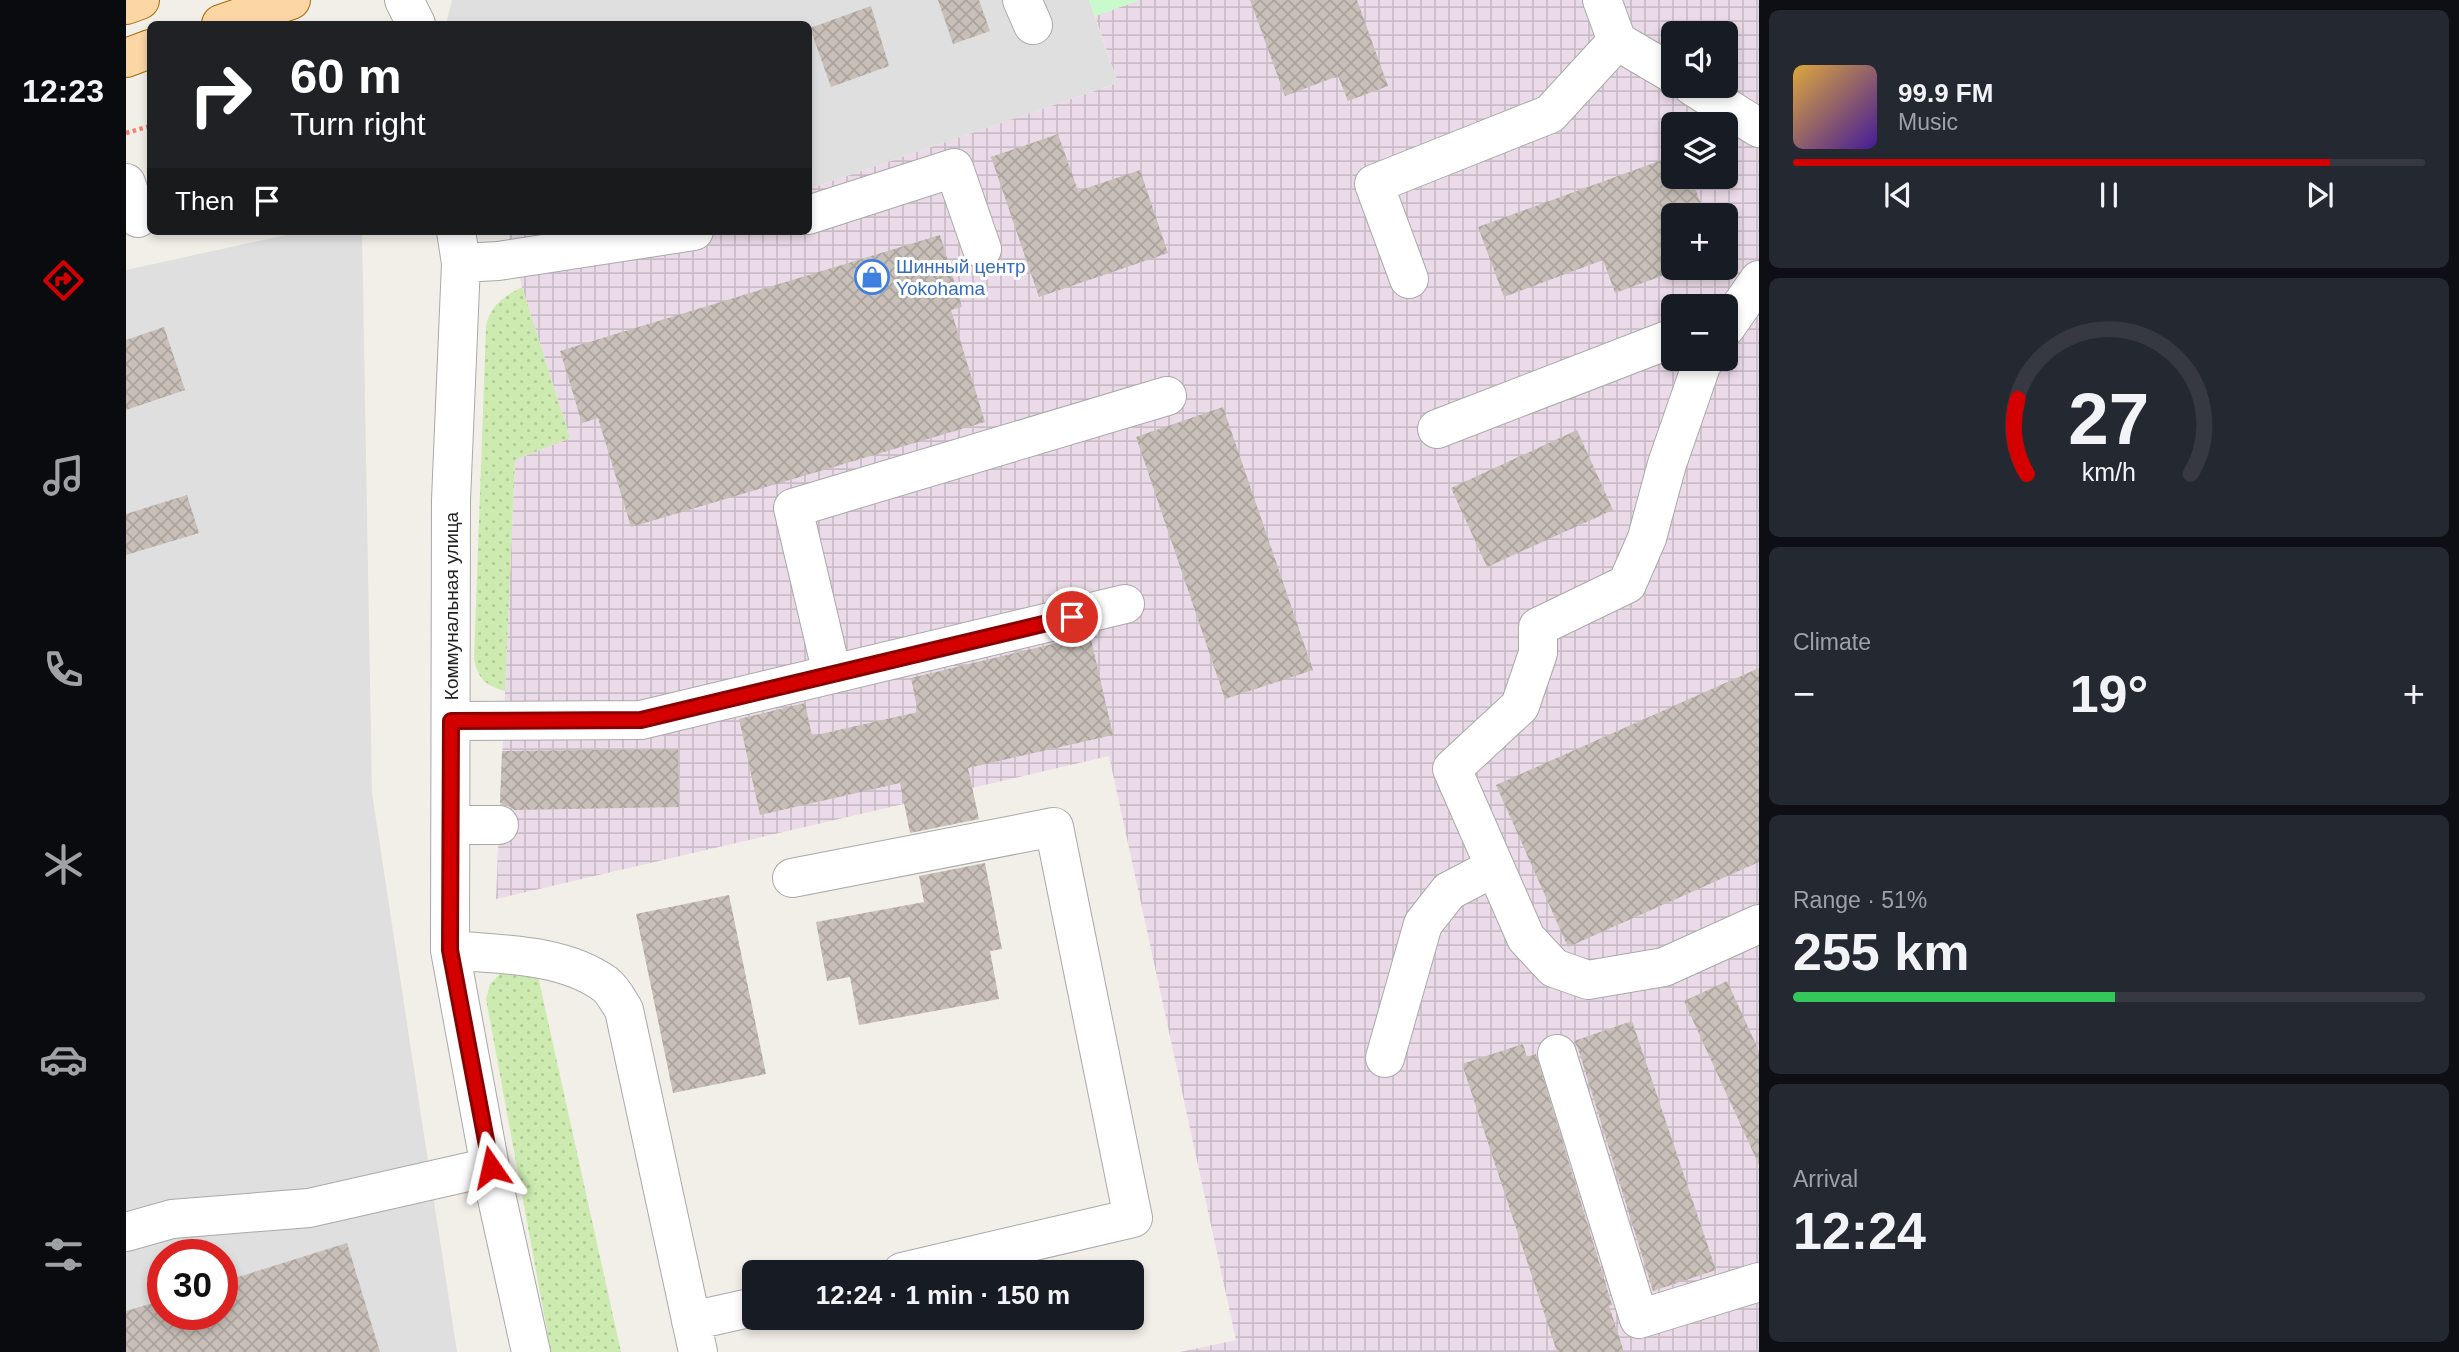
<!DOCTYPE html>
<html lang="en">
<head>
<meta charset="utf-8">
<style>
  body { margin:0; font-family:Helvetica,sans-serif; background:#242831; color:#f1f3f6; height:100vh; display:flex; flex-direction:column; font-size:26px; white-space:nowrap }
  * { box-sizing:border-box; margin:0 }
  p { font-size:23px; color:#9ea1a6 }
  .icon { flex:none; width:38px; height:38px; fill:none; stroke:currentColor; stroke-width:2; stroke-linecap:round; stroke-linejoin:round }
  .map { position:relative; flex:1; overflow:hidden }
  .drawer { display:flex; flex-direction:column; gap:10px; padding:10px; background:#0d0f14; width:700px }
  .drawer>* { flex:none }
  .top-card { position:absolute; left:21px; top:21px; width:665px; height:214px; border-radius:10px; box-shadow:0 4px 10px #0003; background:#202124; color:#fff; overflow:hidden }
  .buttons { position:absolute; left:1535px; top:21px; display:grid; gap:14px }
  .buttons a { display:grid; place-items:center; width:77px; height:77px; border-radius:10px; background:#171b24; box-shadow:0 4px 10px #0003; font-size:35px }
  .speed { position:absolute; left:21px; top:1239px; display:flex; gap:14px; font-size:35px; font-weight:700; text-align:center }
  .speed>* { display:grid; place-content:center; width:91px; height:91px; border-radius:50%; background:#171b24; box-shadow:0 4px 10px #0003; line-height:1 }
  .speed .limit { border:10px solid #d22; background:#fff; color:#111 }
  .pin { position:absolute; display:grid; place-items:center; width:60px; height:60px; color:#fff; margin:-30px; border:4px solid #fff; border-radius:50%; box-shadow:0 2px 7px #0007 }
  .me { position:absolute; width:77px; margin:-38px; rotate:349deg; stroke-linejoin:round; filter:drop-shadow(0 0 5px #0008) }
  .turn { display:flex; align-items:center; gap:24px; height:147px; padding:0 28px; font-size:32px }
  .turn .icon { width:91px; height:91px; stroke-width:2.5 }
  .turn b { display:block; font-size:49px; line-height:60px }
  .then { display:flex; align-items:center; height:66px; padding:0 28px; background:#0003; gap:14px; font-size:26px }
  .big { font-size:52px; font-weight:700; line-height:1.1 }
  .drawer .tile { flex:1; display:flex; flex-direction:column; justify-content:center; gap:10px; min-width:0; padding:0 24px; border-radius:10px; background:#242831 }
  .drawer .dial { align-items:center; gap:0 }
  .dial svg { height:182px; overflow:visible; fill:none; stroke:#363941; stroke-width:7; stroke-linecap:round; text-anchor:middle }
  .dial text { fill:#f1f3f6; stroke:none }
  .song { display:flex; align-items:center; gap:21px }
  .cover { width:84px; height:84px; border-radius:10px; background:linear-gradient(135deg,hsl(40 70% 55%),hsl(260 70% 35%)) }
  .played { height:7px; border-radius:4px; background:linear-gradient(90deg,#d40000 85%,#363941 85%) }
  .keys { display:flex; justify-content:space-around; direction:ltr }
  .heat { display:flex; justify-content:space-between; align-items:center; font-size:38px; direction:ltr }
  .charge { height:10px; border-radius:5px; background:linear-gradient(90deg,#34c759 51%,#363941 0) }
  .trip { position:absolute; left:616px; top:1260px; width:402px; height:70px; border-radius:10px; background:#171b24; box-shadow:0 4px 10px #0003; font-weight:700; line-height:70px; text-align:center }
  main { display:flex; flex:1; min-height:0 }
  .menu { display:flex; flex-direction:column; width:126px; justify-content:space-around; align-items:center; background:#090b0e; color:#9ea1a6 }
  .menu .icon { width:49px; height:49px }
  .menu .active { color:#d40000 }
  .menu b { font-size:32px; color:#f1f3f6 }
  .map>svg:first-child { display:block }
  .residential { fill:#e0dfdf; fill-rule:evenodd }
  .industrial { fill:url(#industrial-grid); fill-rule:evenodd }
  .grass { fill:url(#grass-dots) }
  .park { fill:#c8facc }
  .building { fill:url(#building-cross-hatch) }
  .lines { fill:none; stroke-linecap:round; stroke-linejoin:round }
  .minor-casing { stroke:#a9a9a9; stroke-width:40 }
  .major-casing { stroke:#a06b00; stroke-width:40 }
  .path { stroke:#fa8072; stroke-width:4.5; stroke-dasharray:3.5 3.5; stroke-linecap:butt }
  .minor { stroke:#fff; stroke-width:38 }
  .major { stroke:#fcd6a4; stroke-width:38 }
  .route-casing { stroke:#8a0000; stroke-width:18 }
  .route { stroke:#d40000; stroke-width:12 }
  .labels { text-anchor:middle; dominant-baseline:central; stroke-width:6; stroke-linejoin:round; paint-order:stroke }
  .shop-label { font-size:19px; fill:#366cbe; stroke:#fff; text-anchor:start }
  .street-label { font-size:19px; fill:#222; stroke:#fff }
</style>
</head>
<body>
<main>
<nav class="menu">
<b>12:23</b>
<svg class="icon active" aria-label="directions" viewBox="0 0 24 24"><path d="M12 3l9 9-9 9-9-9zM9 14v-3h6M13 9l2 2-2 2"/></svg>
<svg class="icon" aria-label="music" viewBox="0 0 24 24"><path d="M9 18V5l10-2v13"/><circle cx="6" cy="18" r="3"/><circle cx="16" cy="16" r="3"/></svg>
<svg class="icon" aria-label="phone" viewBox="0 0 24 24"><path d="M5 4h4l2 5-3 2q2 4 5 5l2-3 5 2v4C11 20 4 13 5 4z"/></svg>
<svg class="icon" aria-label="climate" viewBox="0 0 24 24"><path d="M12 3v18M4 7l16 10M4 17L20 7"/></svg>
<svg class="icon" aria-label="car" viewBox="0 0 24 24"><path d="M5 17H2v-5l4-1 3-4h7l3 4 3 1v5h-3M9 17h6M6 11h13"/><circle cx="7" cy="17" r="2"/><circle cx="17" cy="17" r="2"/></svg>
<svg class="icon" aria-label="filters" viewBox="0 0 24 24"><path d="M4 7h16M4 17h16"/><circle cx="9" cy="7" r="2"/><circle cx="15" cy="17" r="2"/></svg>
</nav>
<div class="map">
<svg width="1633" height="1352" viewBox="0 0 1633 1352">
  <defs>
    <pattern id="industrial-grid" width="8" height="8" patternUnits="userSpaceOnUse" patternTransform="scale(1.75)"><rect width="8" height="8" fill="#ebdbe8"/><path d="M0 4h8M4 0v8" fill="none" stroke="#c9bcc7"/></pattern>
    <pattern id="grass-dots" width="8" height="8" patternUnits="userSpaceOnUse" patternTransform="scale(1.75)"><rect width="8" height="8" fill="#cdebb0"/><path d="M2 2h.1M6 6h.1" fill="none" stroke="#b0c997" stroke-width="1.8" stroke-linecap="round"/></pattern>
    <pattern id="building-cross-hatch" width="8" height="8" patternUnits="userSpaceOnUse" patternTransform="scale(1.75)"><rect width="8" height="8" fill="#c7bfb8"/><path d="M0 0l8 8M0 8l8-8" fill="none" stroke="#aba49e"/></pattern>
  </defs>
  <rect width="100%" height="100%" fill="#f2efe9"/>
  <path class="residential" d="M 326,0 L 963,0 L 992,83 L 683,189 L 682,24 L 320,24 Z
    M 178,231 L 236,231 L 246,793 L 331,1352 L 0,1352 L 0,270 ZM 37,1255 L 96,1255 L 96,1314 L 37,1314 Z"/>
  <path class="industrial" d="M 1014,0 L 1633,0 L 1633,1352 L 1054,1352 L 1110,1340 L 983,756 L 370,899 L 389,460 L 444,438 L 396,287 L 382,232 L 682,231 L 683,189 L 992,83 L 969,16 ZM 1547,33 L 1600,33 L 1600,86 L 1547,86 ZM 1547,124 L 1600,124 L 1600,177 L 1547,177 ZM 1547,215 L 1600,215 L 1600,268 L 1547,268 ZM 1547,306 L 1600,306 L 1600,359 L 1547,359 Z"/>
  <path class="grass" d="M 396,287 L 444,438 L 389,460 L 379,691 C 360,686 351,678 348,658 L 360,327 C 364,305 377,297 396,287 Z
    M 376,972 L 412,976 L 495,1352 L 425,1352 L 360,999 L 364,984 Z"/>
  <path class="park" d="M 963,0 L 1014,0 L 969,16 Z"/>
  <path class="building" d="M 812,0 L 853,0 L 864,31 L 827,44 Z
    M 1124,0 L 1231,0 L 1262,86 L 1222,101 L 1212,76 L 1159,96 Z
    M 745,6 L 763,66 L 705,87 L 684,28 Z
    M 932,134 L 952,191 L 1014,170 L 1042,253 L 913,297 L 865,157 Z
    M 1547,156 L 1547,177 L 1565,177 L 1579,215 L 1547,215 L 1547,268 L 1558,268 L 1489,293 L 1477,260 L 1378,297 L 1352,227 Z
    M 814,235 L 836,307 L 825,310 L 859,422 L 505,527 L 472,418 L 456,423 L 434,351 Z
    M 38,327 L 59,390 L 0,410 L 0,340 Z
    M 1097,407 L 1187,670 L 1099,699 L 1010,437 Z
    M 1451,430 L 1487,510 L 1361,567 L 1325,488 Z
    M 61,495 L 73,533 L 0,555 L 0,514 Z
    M 964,635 L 987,735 L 842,768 L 853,819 L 784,833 L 774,783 L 634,815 L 613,719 L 679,703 L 686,736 L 792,712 L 785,678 Z
    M 1633,668 L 1633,862 L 1442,947 L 1370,785 Z
    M 552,749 L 553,807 L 388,810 L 383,806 L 374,803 L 376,751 Z
    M 859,863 L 876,949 L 864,951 L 873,999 L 733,1025 L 724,977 L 701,981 L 690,922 L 798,902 L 793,876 Z
    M 603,895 L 640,1074 L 547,1093 L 510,914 Z
    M 1601,981 L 1633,1051 L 1633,1165 L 1558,1001 Z
    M 1506,1021 L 1590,1270 L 1527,1291 L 1452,1048 L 1448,1041 Z
    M 1397,1044 L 1401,1057 L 1410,1054 L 1486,1305 L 1483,1306 L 1498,1352 L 1431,1352 L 1336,1064 Z
    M 221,1243 L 254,1352 L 0,1352 L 0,1311 L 37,1300 L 37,1314 L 96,1314 L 96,1282 Z"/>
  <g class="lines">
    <g class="minor-casing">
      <path id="minor" d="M 278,0 L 290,24
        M 896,0 L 907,25
        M 1476,0 L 1491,41 L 1547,74
        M 1566,86 L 1633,128
        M 0,183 L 12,218
        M 682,215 L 828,168 L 856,249
        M 330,231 L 335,263 L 325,500 L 324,950 L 364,1167 L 405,1352
        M 335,263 L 372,261 L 568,231
        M 1283,279 L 1248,184 L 1424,114 L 1491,41
        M 1600,327 L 1633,280
        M 1579,359 L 1575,366 L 1541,464 L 1521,538 L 1501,584 L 1412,627 L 1412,653 L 1394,706 L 1326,769 L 1400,938 L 1428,968 L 1462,980 L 1538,967 L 1633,924
        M 1311,429 L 1547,338
        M 706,674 L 667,508 L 1041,396
        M 325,721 L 515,720 L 999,604
        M 325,825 L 373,825
        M 666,878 L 928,827 L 1007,1218 L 776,1272
        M 324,950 C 375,955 436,953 479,984 C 487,990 493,1002 498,1010 L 572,1352
        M 1431,1054 L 1513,1319 L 1633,1282
        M 1259,1058 L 1297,924 L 1323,891 L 1369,867
        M 0,1232 L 46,1219 L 183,1208 L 364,1167
        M 565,1321 L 628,1307"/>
    </g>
    <g class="major-casing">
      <path id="major" d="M 0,5 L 14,0
        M 95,24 L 165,0
        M 0,58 L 24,49"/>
    </g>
    <path class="path" d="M 0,133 L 24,126"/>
    <use href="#minor" class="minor"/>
    <use href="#major" class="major"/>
  </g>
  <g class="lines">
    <g class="route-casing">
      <path id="route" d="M 365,1167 L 324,950 L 325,721 L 515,720 L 946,617"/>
    </g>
    <use href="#route" class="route"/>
  </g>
  <defs>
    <g id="shop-ring" transform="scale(1.75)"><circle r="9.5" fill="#fff" stroke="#3f7fe0" stroke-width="1.5"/><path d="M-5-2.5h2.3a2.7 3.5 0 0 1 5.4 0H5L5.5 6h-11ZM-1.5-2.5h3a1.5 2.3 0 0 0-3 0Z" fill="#3f7fe0"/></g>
  </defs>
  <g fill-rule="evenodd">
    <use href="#shop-ring" x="746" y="277"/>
  </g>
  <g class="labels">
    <g class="shop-label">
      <text x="770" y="266">Шинный центр<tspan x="770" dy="22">Yokohama</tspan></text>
    </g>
    <g class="street-label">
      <text transform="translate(325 606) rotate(-90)">Коммунальная улица</text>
    </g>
  </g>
</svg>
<div class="buttons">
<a><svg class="icon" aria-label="sound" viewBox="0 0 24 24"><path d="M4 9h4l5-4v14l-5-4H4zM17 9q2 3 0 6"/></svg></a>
<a><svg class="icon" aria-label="layers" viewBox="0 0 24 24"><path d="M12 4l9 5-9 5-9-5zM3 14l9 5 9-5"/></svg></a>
<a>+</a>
<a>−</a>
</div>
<div class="speed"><div class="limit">30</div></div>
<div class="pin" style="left:946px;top:617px;background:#d93025"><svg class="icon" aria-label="arrive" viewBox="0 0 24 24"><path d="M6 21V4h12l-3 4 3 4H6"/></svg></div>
<svg class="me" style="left:365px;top:1167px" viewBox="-20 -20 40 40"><path d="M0-17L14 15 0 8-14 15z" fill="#d40000" stroke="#fff" stroke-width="4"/></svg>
<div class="trip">12:24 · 1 min · 150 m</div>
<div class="top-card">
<div class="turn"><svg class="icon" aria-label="right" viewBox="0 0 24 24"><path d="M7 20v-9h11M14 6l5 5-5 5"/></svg><div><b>60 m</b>Turn right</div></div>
<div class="then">Then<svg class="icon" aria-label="arrive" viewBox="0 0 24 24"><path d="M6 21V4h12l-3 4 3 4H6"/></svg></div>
</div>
</div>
<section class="drawer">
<div class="tile">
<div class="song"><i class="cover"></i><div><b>99.9 FM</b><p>Music</p></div></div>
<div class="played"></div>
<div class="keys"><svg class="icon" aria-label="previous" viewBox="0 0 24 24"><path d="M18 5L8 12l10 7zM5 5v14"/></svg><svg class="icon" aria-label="pause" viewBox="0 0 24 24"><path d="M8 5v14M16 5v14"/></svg><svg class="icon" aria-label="next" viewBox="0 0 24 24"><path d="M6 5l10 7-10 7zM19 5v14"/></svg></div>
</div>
<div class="tile dial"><svg viewBox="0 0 100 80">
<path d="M14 69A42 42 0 1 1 86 69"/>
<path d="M14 69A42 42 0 0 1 10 36" stroke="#d40000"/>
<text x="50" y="56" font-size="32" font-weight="700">27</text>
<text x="50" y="72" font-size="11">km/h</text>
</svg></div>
<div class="tile"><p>Climate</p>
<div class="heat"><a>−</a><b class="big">19°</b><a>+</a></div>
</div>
<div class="tile"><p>Range · 51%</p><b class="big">255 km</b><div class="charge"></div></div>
<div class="tile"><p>Arrival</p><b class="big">12:24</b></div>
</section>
</main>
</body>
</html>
